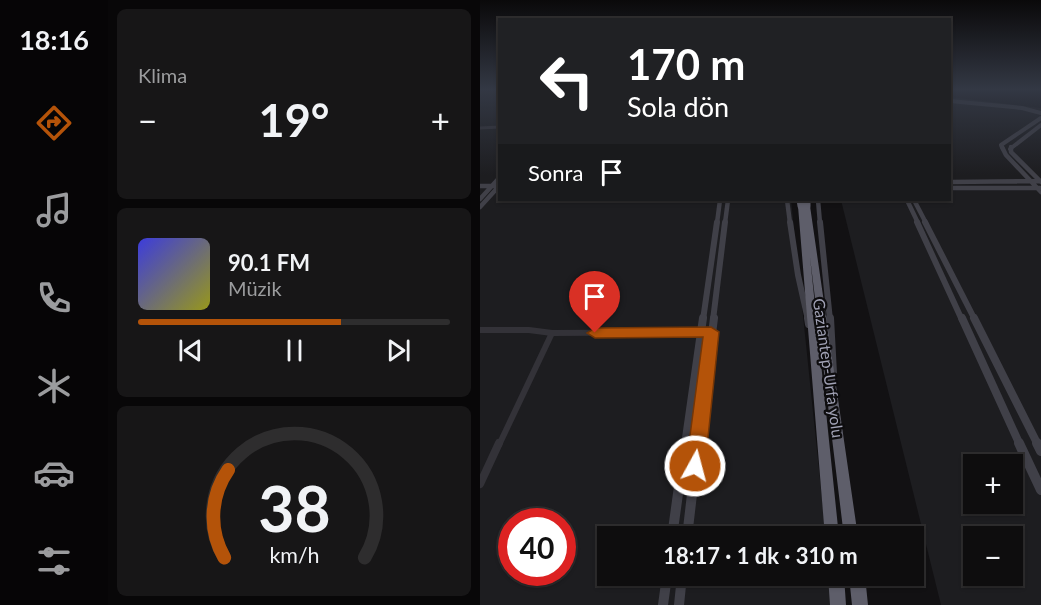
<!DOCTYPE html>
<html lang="tr">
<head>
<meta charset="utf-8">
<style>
  body { margin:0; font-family:Lato,sans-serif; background:#171617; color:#f1f3f6; height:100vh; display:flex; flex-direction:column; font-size:22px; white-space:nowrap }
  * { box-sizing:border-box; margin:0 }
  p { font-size:20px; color:#9b9c9e }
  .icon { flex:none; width:33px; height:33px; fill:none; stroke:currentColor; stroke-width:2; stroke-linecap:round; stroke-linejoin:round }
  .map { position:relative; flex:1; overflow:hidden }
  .details { display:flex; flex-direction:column; gap:9px; padding:9px; background:#080708; width:372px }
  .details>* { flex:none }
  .top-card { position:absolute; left:18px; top:18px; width:453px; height:183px; border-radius:0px; box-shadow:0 2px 4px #0004,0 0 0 2px #2e2d2e; background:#202124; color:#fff; overflow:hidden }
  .buttons { position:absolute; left:483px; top:454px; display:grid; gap:12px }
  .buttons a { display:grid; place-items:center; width:60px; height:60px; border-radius:0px; background:#0e0d0e; box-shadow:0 2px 4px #0004,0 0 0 2px #2e2d2e; font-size:30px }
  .speed { position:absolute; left:18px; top:508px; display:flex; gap:12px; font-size:30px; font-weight:700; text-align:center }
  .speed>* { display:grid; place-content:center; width:78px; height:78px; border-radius:50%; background:#0e0d0e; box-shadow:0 2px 4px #0004,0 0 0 2px #2e2d2e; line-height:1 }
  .speed .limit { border:9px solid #d22; background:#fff; color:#111 }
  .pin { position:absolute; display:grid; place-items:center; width:51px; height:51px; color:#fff; margin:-62px -26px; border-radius:50% 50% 50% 0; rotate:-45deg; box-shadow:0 0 6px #0007 }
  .pin .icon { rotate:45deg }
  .me { position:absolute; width:66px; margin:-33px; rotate:7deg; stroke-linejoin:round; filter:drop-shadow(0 0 4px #0008) }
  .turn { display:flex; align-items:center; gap:21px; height:126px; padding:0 30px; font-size:27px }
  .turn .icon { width:78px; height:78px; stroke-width:2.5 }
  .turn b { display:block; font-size:42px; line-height:51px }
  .then { display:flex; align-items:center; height:57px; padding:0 30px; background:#0003; gap:12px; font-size:22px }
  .big { font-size:45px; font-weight:700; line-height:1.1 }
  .details .tile { flex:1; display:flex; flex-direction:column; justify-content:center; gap:9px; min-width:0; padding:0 21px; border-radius:9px; background:#171617 }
  .details .dial { align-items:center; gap:0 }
  .dial svg { height:156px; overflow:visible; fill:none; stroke:#2e2d2e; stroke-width:7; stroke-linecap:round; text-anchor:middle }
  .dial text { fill:#f1f3f6; stroke:none }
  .song { display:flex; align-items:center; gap:18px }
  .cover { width:72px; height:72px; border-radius:9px; background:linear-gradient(135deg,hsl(240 70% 55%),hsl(60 70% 35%)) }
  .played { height:6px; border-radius:3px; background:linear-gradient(90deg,#b45309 65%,#2e2d2e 65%) }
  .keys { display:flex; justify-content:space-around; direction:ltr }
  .heat { display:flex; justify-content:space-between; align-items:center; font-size:33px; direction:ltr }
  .trip { position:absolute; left:117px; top:526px; width:327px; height:60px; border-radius:0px; background:#0e0d0e; box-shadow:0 2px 4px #0004,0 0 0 2px #2e2d2e; font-weight:700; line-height:60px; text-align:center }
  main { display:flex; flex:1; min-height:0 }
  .dock { display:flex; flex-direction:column; width:108px; justify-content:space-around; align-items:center; background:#060506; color:#9b9c9e }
  .dock .icon { width:42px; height:42px }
  .dock .active { color:#b45309 }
  .dock b { font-size:27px; color:#f1f3f6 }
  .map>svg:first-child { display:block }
  .built { fill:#1d1d20; fill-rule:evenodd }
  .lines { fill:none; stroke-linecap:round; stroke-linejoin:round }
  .street-far2 { stroke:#333238; stroke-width:3 }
  .street-far1 { stroke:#333238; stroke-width:6 }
  .street { stroke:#333238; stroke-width:8 }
  .secondary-far4 { stroke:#404048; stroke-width:4 }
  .secondary-far3 { stroke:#404048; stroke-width:4.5 }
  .secondary-far2 { stroke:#404048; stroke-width:6 }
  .secondary-far1 { stroke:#404048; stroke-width:8 }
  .secondary { stroke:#404048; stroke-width:10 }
  .highway { fill:#5e5e6a; fill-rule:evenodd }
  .highway-bridge { stroke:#5e5e6a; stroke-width:7 }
  .route { fill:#b45309; stroke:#753606; stroke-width:1.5 }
  .labels { text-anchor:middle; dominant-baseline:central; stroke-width:4.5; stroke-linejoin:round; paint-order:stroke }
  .street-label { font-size:16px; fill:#a1a2b5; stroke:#0d0c0e }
</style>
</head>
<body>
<main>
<nav class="dock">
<b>18:16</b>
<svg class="icon active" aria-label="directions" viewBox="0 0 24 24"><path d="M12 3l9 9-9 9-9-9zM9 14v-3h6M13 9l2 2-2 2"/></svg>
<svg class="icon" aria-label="music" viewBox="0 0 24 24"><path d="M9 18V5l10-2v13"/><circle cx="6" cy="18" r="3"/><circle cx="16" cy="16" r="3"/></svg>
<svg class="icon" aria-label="phone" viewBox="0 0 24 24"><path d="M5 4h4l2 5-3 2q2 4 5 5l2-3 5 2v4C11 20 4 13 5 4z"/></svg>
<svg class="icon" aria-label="climate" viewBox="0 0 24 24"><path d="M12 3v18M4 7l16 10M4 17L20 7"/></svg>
<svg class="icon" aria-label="car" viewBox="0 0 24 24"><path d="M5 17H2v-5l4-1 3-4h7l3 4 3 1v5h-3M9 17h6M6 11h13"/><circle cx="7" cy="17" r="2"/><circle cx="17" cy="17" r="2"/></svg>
<svg class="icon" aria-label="filters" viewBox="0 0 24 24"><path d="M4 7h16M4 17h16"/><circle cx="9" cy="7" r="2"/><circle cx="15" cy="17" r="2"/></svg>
</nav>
<section class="details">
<div class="tile"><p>Klima</p>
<div class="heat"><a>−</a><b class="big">19°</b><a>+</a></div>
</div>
<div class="tile">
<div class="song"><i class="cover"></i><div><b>90.1 FM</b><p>Müzik</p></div></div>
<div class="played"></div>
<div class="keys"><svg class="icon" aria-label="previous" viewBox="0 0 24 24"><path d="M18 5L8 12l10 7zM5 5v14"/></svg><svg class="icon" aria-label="pause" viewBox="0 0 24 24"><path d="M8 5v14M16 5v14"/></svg><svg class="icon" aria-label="next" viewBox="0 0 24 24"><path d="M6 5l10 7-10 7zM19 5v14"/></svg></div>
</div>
<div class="tile dial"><svg viewBox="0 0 100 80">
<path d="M14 69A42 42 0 1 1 86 69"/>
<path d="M14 69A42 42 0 0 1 16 24" stroke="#b45309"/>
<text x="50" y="56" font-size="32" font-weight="700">38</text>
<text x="50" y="72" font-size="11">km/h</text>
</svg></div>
</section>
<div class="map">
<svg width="561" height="605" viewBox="0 0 561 605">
  <rect width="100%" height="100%" fill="#121113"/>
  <path class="built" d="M 0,90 L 19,90 L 20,200 L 311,200 L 346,537 L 128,537 L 128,576 L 351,576 L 354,605 L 0,605 ZM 32,522 L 82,522 L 82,573 L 32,573 Z
    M 470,97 L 561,108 L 561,605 L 461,605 L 361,200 L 470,200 ZM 494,465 L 532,465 L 532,504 L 494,504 ZM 494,537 L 532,537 L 532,576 L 494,576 Z"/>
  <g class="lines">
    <path class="street-far2" d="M 0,128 L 20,127"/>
    <path class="street-far1" d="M 0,330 L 49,330 L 72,333 L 231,332
      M 19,445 L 72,333"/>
    <path class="street" d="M 0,484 L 19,443"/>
    <path class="secondary-far4" d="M 470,101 L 542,108 L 561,113
      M 523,149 L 521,145 L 561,118
      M 530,149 L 561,125"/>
    <path class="secondary-far3" d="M 522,147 L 526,155 L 561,192
      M 531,147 L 531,152 L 561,182
      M 470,182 L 561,181
      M 0,186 L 14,186
      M 470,188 L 560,188
      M 0,199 L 20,177
      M 307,200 L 310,223
      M 338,200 L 340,223
      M 427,200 L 438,223
      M 434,200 L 446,223
      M 0,207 L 20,185
      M 237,223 L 240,200
      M 245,223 L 248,200"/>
    <path class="secondary-far2" d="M 310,222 L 318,275 L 328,320
      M 340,222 L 350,320
      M 437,222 L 482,320
      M 445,222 L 495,320
      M 223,320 L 237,222
      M 233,320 L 245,222"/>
    <path class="secondary-far1" d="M 328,318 L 329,324
      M 350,318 L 353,373
      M 482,318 L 540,445
      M 494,318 L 558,445
      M 205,445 L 223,318
      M 218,445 L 234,318"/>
    <path class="secondary" d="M 539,443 L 561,490
      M 557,443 L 561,451
      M 192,537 L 205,443
      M 207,537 L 218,443
      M 183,605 L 187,576
      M 199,605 L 202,576"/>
    <path class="highway" d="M 321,204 L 324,205 L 327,204 L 330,206 L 378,537 L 364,537 L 330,257 L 359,537 L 345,537 L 318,206 Z
      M 348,576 L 364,576 L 366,605 L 350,605 Z
      M 369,576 L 385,576 L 388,605 L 372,605 Z"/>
    <path class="highway-bridge" d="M 320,200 L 321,206
      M 327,200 L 327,206"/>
  </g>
  <linearGradient id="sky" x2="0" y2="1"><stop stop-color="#0a090a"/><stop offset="0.51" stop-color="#333844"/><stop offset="1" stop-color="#333844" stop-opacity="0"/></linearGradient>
  <rect width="561" height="175" fill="url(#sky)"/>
  <path class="route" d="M 231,327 L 239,332 L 225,466 L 222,472 L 215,475 L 209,472 L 206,466 L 223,337 L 115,338 L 107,333 L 115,328 Z"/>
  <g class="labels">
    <g class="street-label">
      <text transform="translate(349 368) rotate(82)">Gaziantep-Urfa yolu</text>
    </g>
  </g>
</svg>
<div class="buttons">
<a>+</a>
<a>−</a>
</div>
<div class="speed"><div class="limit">40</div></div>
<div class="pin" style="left:115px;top:333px;background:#d93025"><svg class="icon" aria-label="arrive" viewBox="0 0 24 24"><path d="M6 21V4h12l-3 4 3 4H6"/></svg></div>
<svg class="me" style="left:215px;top:466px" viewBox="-20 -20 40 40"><circle r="17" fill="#b45309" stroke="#fff" stroke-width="3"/><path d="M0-11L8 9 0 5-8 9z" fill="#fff"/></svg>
<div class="trip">18:17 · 1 dk · 310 m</div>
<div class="top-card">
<div class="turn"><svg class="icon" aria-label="left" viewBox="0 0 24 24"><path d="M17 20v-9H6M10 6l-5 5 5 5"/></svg><div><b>170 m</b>Sola dön</div></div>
<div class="then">Sonra<svg class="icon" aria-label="arrive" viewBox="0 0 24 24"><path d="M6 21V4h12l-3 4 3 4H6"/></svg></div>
</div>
</div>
</main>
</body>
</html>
